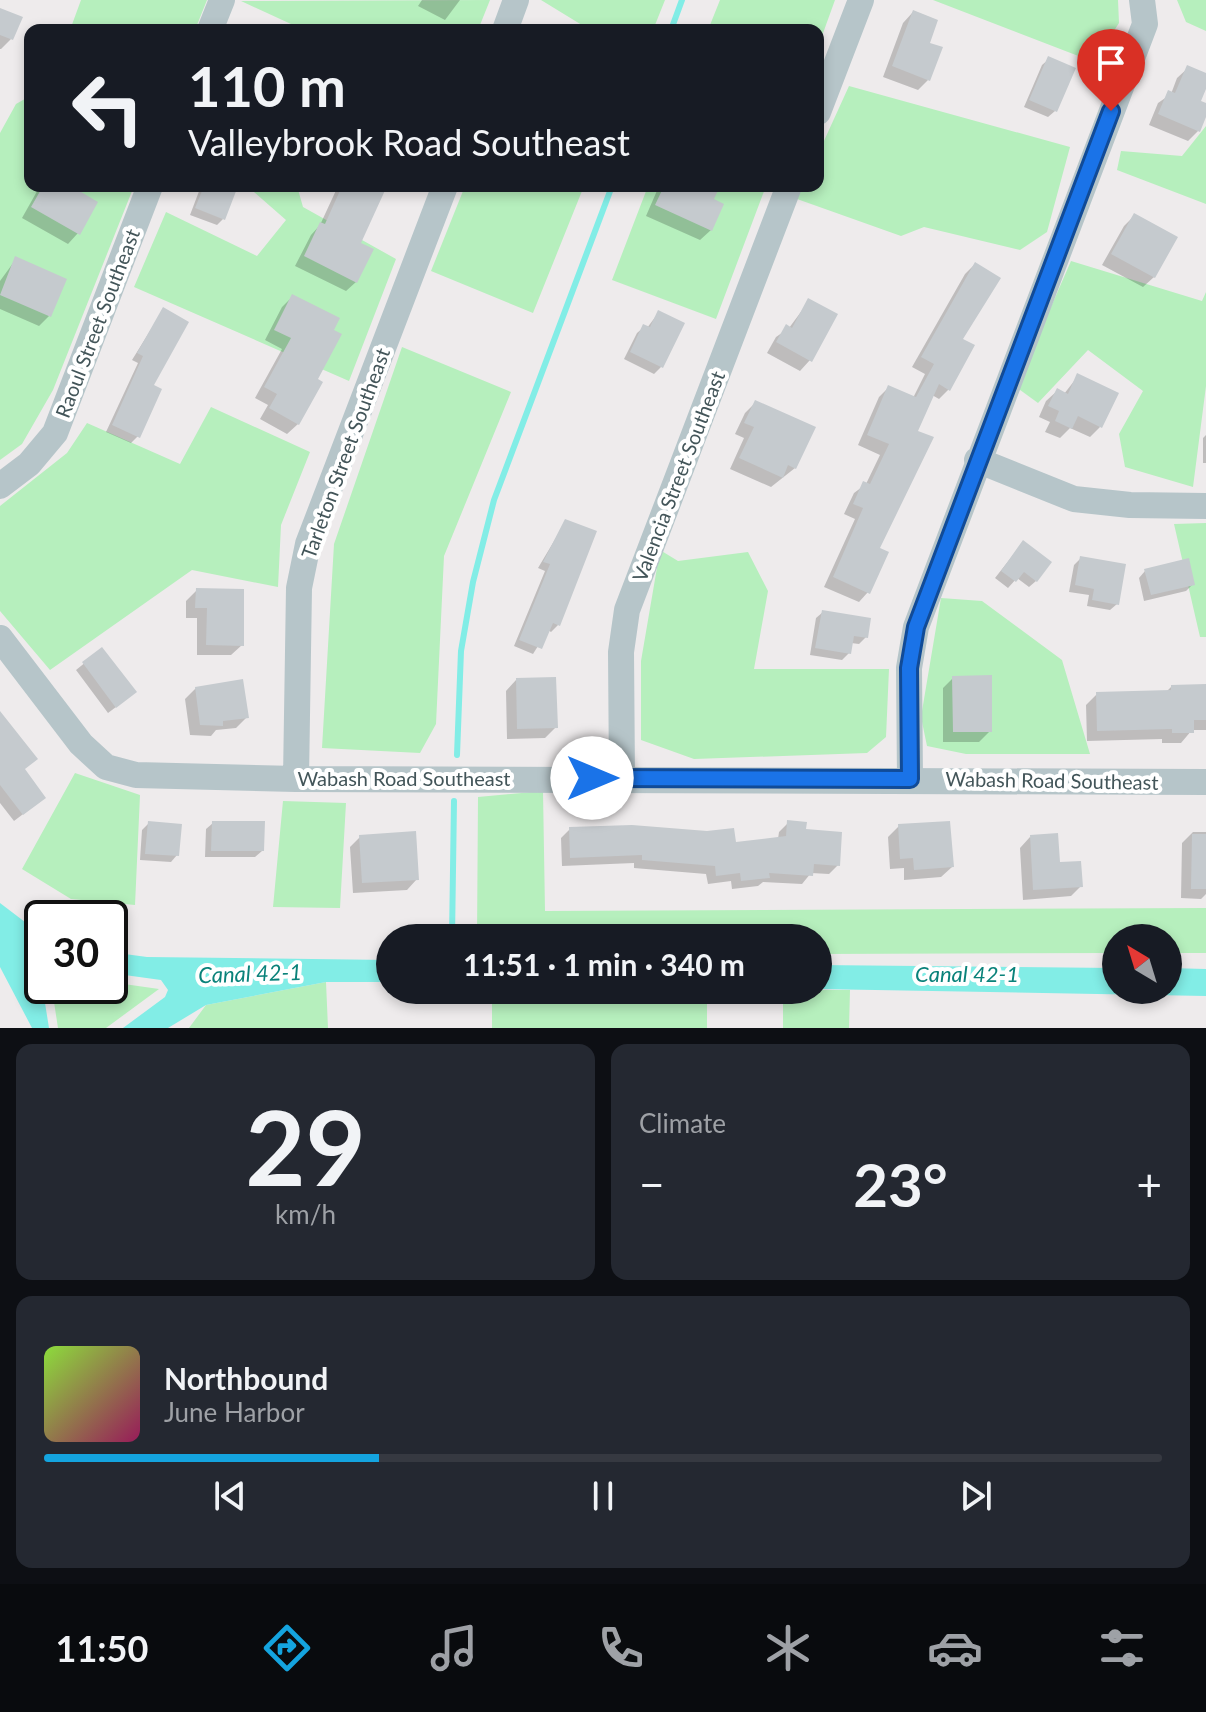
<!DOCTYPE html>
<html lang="en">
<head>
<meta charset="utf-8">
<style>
  body { margin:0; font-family:Lato,sans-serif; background:#242831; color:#f1f3f6; height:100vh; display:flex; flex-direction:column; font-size:30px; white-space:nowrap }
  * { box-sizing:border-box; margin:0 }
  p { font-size:26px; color:#9ea1a6 }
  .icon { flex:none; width:44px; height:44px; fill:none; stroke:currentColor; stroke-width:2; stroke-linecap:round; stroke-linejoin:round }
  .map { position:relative; height:1028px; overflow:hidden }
  .details { display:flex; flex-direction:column; gap:16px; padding:16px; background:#0d0f14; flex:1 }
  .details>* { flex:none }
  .banner { position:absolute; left:24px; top:24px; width:800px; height:168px; border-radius:16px; box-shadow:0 4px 12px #0003; background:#171b24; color:#f1f3f6; overflow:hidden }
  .needle { width:52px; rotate:322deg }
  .fabs { position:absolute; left:1102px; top:924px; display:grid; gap:16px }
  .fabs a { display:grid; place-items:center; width:80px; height:80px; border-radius:50%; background:#171b24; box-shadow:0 4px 12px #0003; font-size:40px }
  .speed { position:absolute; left:24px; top:900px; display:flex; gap:16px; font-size:40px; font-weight:700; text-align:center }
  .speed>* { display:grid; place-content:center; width:104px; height:104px; border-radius:50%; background:#171b24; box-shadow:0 4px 12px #0003; line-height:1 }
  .speed .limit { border:4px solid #111; border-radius:12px; background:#fff; color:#111 }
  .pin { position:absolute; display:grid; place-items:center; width:68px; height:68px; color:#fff; margin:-82px -34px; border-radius:50% 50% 50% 0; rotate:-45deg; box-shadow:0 0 8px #0007 }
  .pin .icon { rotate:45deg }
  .me { position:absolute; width:88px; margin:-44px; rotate:90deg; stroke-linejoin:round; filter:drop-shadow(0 0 6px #0008) }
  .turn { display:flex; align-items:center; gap:28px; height:168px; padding:0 32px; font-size:36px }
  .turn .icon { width:104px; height:104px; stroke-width:2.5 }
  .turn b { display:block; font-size:56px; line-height:68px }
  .big { font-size:60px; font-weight:700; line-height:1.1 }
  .details .tile { flex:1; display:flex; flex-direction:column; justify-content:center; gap:12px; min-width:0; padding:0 28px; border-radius:16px; background:#242831 }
  .details .dial { align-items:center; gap:0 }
  .dial b { font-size:104px; line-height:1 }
  .song { display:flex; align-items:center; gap:24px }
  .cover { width:96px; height:96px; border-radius:12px; background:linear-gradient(135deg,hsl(90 70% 55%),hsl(330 70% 35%)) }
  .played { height:8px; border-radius:4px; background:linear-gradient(90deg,#14a4df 30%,#363941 30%) }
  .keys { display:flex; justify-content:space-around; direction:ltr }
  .heat { display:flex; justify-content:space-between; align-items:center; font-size:44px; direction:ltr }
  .details .tiles { flex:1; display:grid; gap:16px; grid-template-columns:1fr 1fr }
  .tile:last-child { grid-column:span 2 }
  .trip { position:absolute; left:376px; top:924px; width:456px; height:80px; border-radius:40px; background:#171b24; box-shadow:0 4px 12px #0003; font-weight:700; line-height:80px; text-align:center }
  .tab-bar { display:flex; height:128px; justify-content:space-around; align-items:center; background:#090b0e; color:#9ea1a6 }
  .tab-bar .icon { width:56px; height:56px }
  .tab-bar .selected { color:#14a4df }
  .tab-bar b { font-size:36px; color:#f1f3f6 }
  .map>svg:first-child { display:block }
  .green { fill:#b6efbd }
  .water { fill:#82ede6 }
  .shadow { fill:#0003 }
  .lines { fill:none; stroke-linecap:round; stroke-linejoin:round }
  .stream { stroke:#82ede6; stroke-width:6 }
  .building { fill:#c5cace }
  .minor { stroke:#b6c5c9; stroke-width:26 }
  .route-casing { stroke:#114b97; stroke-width:20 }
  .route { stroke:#1a73e8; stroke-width:14 }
  .labels { text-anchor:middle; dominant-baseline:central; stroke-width:8; stroke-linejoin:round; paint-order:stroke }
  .street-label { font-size:20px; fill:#435559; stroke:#fff }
  .water-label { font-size:22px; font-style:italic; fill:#0a827a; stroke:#fff }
</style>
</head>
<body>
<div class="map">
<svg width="1206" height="1028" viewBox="0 0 1206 1028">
  <rect width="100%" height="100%" fill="#eeebec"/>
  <path class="green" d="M 81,0 L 207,0 L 195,30 L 70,30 Z
    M 490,0 L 478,30 L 304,30 L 241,1 Z
    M 541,0 L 665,0 L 653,30 L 590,30 Z
    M 720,0 L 835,0 L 818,47 L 818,30 L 708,30 Z
    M 933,0 L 1118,0 L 1119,23 L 1094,62 Z
    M 1177,0 L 1206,0 L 1206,31 L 1186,22 Z
    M 849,86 L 1070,147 L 1047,232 L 1020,250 L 924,227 L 901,236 L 797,199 L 803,186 L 818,186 L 818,154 Z
    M 30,96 L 30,186 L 134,186 L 53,390 L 22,444 L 0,460 L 0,133 L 16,104 Z
    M 1206,126 L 1206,204 L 1117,170 L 1121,151 L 1182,156 Z
    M 247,186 L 297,186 L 303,207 L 396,259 L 349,381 L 134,287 L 166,212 L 257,256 L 286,220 Z
    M 465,186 L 584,186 L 533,313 L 431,271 Z
    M 648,186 L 766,186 L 716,319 L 612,280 Z
    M 1071,261 L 1202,301 L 1206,292 L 1206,386 L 1193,487 L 1125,467 L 1119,434 L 1143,391 L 1088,350 L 1038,403 L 1016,387 Z
    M 402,347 L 511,392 L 444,556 L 436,724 L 420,753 L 322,748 L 334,544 Z
    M 211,407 L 310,452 L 281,525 L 278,587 L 192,570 L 50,670 L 0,611 L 0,506 L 67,453 L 87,423 L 180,464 Z
    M 1206,523 L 1206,637 L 1200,637 L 1174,524 Z
    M 660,550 L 678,561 L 748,552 L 768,591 L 754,669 L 889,669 L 886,737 L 867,753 L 694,759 L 641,740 L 641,661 Z
    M 941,598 L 982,601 L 1062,660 L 1090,754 L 966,754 L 927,746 L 921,717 Z
    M 75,773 L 140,795 L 135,905 L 71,899 L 22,869 Z
    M 543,791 L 545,911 L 1206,908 L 1206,953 L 1168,953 L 1168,938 L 1116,938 L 1116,953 L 818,954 L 818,938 L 477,938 L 478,797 Z
    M 283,801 L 346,803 L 340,908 L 273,907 Z
    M 110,982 L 159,989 L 106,1028 L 58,1028 L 54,1002 L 56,986 L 110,986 Z
    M 326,982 L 328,1028 L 189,1028 L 206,1005 Z
    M 492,990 L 707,990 L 707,1028 L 492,1028 Z
    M 783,990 L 850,990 L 849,1028 L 783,1028 Z"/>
  <path class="water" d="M 0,903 L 42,935 L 42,986 L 47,986 L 45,1003 L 49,1028 L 32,1028 L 0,967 Z
    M 110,952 L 147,957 L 390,960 L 390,982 L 326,982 L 206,1005 L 168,1028 L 123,1028 L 165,997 L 168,990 L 161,980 L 110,973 Z
    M 818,965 L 1116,968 L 1116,990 L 1168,990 L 1168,968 L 1206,969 L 1206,996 L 818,989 Z"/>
  <path class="shadow" d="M 422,0 L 460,0 L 445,20 L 418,6 Z
    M 0,10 L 11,39 L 1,49 L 0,49 Z
    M 913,12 L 927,44 L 928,80 L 918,90 L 883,77 L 903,23 Z
    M 1049,59 L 1055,111 L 1048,117 L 1024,107 L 1042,65 Z
    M 1188,68 L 1206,75 L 1198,102 L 1206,105 L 1206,112 L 1198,131 L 1188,141 L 1149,125 L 1158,103 L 1171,94 L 1177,78 Z
    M 40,186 L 67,186 L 78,233 L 68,244 L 22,218 Z
    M 201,186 L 236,186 L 223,219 L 217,225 L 190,215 Z
    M 338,186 L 384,186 L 359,244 L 356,282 L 346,291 L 295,266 L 311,235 L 320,225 Z
    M 659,186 L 718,186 L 711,200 L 711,230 L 700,240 L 646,216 Z
    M 1135,215 L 1154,277 L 1143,287 L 1102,265 L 1124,226 Z
    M 16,259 L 49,316 L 39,326 L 0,309 L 0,281 Z
    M 975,264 L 949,389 L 939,399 L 932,395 L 915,432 L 877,549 L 868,592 L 859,602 L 824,587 L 855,519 L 844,514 L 854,493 L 866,484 L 880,455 L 858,445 L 879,397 L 889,387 L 913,398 L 925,374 L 912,367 L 965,274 Z
    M 293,296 L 316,380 L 298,424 L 287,434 L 260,419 L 268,405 L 255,398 L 282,349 L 265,340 L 282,307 Z
    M 809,301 L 810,360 L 800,371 L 767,353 L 776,337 L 789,328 Z
    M 163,310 L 138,436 L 131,443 L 106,432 L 138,363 L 132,360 Z
    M 659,312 L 661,367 L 654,374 L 624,359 L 637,333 L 644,327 L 647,328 Z
    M 1078,376 L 1100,427 L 1090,437 L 1070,428 L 1060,438 L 1045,432 L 1050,422 L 1039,417 L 1046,401 L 1057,391 L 1064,394 Z
    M 756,402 L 795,468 L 771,487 L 730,469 L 744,438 L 735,434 L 745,413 Z
    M 1206,435 L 1206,463 L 1203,463 L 1203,438 Z
    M 566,521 L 558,625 L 551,632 L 548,630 L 533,654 L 514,646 L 545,571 L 538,568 Z
    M 1017,550 L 1036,581 L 1029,587 L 1017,578 L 1008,588 L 995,578 Z
    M 1081,558 L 1117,604 L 1110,610 L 1087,606 L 1089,595 L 1069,592 L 1074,565 Z
    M 1145,571 L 1193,584 L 1186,591 L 1144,601 L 1139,578 Z
    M 197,590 L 242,645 L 231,655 L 197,655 L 197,618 L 186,618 L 186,601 Z
    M 823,612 L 866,637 L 859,644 L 851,643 L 849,653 L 842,660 L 810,655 L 816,618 Z
    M 102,649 L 128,698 L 108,713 L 76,670 Z
    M 953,678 L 990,731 L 979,742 L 943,742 L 943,688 Z
    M 516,680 L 556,727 L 545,738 L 507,739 L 506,691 Z
    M 1172,686 L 1206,686 L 1206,730 L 1192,730 L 1181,743 L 1162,743 L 1162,739 L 1087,741 L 1086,705 L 1097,694 L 1166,692 Z
    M 196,688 L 247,717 L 236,728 L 216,730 L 211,736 L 190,735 L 185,699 Z
    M 0,718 L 35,805 L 14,821 L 0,803 Z
    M 149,823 L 177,855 L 171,862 L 140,860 L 142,830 Z
    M 213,823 L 262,851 L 255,857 L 205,857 L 206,829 Z
    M 788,823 L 804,831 L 838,865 L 829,874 L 811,873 L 802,884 L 763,882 L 758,886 L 732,889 L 731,881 L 708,884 L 706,874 L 634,868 L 634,863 L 562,866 L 561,838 L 570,829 L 734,844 L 778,839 L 779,832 Z
    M 899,826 L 952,867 L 941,877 L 904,880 L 904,868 L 890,869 L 888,837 Z
    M 1193,832 L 1206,832 L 1206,894 L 1201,899 L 1181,898 L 1182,843 Z
    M 360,837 L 417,879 L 407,890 L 353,893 L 350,847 Z
    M 1030,837 L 1081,886 L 1071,896 L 1023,900 L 1020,848 Z"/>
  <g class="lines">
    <path class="stream" d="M 671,30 L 682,0
      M 457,755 L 461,651 L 473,582 L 494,500 L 612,186
      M 452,938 L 454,801"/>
  </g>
  <path class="building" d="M 0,8 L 23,17 L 13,40 L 0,35 Z
    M 913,10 L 938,20 L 930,43 L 943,47 L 930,81 L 892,66 Z
    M 1048,56 L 1076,68 L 1057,112 L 1029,100 Z
    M 1187,65 L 1206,73 L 1206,89 L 1201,101 L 1206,103 L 1206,117 L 1200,132 L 1158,114 L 1168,90 L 1175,93 Z
    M 43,186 L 71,186 L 98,202 L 80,235 L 31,207 Z
    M 204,186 L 238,186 L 225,220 L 195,208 Z
    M 342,186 L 387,186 L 361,243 L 374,249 L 357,283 L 304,256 L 320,222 L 325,224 Z
    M 664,186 L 720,186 L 714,199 L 724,204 L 712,231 L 655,205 Z
    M 1134,213 L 1178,237 L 1155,278 L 1111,254 Z
    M 15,256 L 67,279 L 51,317 L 0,295 Z
    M 975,262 L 1001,278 L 963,339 L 975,345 L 950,391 L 939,384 L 918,431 L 934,437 L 880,548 L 889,552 L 870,594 L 833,577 L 863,508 L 853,504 L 863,481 L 870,484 L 889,444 L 867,435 L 888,385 L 916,397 L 934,364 L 921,357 Z
    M 292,294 L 340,318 L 334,330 L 342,334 L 318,379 L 323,382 L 299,425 L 269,408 L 277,394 L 264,387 L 291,338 L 274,330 Z
    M 808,298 L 838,314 L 812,362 L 776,342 L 786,324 L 792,328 Z
    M 163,307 L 189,322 L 154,385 L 162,389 L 140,438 L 112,425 L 143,356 L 137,353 Z
    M 658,310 L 685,323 L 663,368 L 630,352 L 643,324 L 650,327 Z
    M 1077,373 L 1119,393 L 1102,428 L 1078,416 L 1072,429 L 1055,421 L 1059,411 L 1048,406 L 1057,388 L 1068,394 Z
    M 755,400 L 816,427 L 796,469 L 788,465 L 783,478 L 739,458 L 754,427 L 744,423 Z
    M 565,519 L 597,531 L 560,626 L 553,623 L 542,649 L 519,640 L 550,564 L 543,562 Z
    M 1023,540 L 1052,562 L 1037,582 L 1024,572 L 1016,582 L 1001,571 Z
    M 1080,556 L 1126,564 L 1119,605 L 1092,600 L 1094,589 L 1075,585 Z
    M 1189,558 L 1195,585 L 1151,595 L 1144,569 Z
    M 196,588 L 244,589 L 244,646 L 206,645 L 207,608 L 195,608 Z
    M 822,610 L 871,618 L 868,638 L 854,636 L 851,654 L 815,648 Z
    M 102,647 L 137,692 L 116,708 L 82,662 Z
    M 992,675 L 992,732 L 953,732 L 952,676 Z
    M 556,677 L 558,728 L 517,729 L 516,678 Z
    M 243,679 L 249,718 L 223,721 L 223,726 L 200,725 L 195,687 Z
    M 1206,684 L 1206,720 L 1194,720 L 1194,733 L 1172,733 L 1172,729 L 1097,731 L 1096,692 L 1171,690 L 1171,685 Z
    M 0,711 L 38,759 L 25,769 L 46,798 L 23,815 L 0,785 Z
    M 787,820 L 807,822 L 806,829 L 842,832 L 840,866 L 814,864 L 813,876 L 769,873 L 770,878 L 741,881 L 740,873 L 716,876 L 715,866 L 642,860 L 642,855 L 570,858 L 569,827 L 632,825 L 707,831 L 734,828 L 736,842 L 786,836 Z
    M 148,821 L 182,824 L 179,856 L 145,854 Z
    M 212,821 L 265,821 L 264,851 L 211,851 Z
    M 950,821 L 954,867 L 914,870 L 913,858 L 900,859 L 898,824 Z
    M 416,831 L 419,880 L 362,883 L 359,835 Z
    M 1058,833 L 1060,862 L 1081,861 L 1083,887 L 1033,890 L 1030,835 Z
    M 1192,834 L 1206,834 L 1206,889 L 1191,889 Z"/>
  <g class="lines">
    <path class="minor" d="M 210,30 L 222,0
      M 505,30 L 516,0
      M 818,112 L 861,0
      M 977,460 L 1074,499 L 1130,505 L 1206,506
      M 0,486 L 29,464 L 55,433 L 150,186
      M 0,638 L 81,744 L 106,767 L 136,775 L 296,779 L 1206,782
      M 622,778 L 621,652 L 627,610 L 789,186
      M 296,779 L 299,588 L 308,544 L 445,186
      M 910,779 L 909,668 L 916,627 L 1145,24 L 1142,0"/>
  </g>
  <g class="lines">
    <g class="route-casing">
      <path id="route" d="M 592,778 L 910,779 L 909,668 L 916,627 L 1111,111"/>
    </g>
    <use href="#route" class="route"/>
  </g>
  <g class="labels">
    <g class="street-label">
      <text transform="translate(97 323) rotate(-69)">Raoul Street Southeast</text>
      <text transform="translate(345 453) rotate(-70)">Tarleton Street Southeast</text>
      <text transform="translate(678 476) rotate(-69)">Valencia Street Southeast</text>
      <text x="404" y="778">Wabash Road Southeast</text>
      <text transform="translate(1052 780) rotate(1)">Wabash Road Southeast</text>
    </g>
    <g class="water-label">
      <text transform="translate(250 973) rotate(-2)">Canal 42-1</text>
      <text x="967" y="973">Canal 42-1</text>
    </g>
  </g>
</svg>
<div class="fabs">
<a><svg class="needle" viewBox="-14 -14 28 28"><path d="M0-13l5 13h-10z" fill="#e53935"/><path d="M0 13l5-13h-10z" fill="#9ea1a6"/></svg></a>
</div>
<div class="speed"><div class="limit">30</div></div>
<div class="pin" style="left:1111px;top:111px;background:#d93025"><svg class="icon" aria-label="arrive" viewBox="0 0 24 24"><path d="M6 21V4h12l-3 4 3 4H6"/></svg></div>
<svg class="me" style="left:592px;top:778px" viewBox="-20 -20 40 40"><circle r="19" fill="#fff"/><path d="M0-13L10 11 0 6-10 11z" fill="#1a73e8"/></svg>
<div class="trip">11:51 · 1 min · 340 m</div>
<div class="banner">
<div class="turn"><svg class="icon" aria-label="left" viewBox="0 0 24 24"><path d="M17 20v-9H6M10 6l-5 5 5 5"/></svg><div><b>110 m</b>Valleybrook Road Southeast</div></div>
</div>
</div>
<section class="details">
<div class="tiles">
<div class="tile dial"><b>29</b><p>km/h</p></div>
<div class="tile"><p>Climate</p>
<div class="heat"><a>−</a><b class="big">23°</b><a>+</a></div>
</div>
<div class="tile">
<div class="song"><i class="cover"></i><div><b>Northbound</b><p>June Harbor</p></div></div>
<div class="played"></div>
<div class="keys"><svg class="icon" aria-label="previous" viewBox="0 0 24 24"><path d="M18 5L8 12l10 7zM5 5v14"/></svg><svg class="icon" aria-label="pause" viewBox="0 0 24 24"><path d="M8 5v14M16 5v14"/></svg><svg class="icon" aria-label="next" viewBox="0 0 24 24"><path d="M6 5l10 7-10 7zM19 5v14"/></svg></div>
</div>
</div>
</section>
<nav class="tab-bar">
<b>11:50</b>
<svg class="icon selected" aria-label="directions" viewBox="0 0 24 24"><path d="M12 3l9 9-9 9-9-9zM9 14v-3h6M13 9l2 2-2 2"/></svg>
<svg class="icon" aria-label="music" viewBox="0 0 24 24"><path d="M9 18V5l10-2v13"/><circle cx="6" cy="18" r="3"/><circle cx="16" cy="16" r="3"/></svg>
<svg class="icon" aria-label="phone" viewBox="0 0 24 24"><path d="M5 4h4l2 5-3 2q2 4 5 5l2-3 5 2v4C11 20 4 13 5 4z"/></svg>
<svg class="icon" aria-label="climate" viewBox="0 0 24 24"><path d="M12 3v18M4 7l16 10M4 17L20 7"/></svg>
<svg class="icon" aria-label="car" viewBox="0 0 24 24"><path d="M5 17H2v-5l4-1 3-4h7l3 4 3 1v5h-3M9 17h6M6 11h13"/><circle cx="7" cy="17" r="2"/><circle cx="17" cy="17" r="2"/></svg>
<svg class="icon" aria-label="filters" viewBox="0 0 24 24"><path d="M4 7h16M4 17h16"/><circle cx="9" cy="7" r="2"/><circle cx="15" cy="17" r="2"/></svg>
</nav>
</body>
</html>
